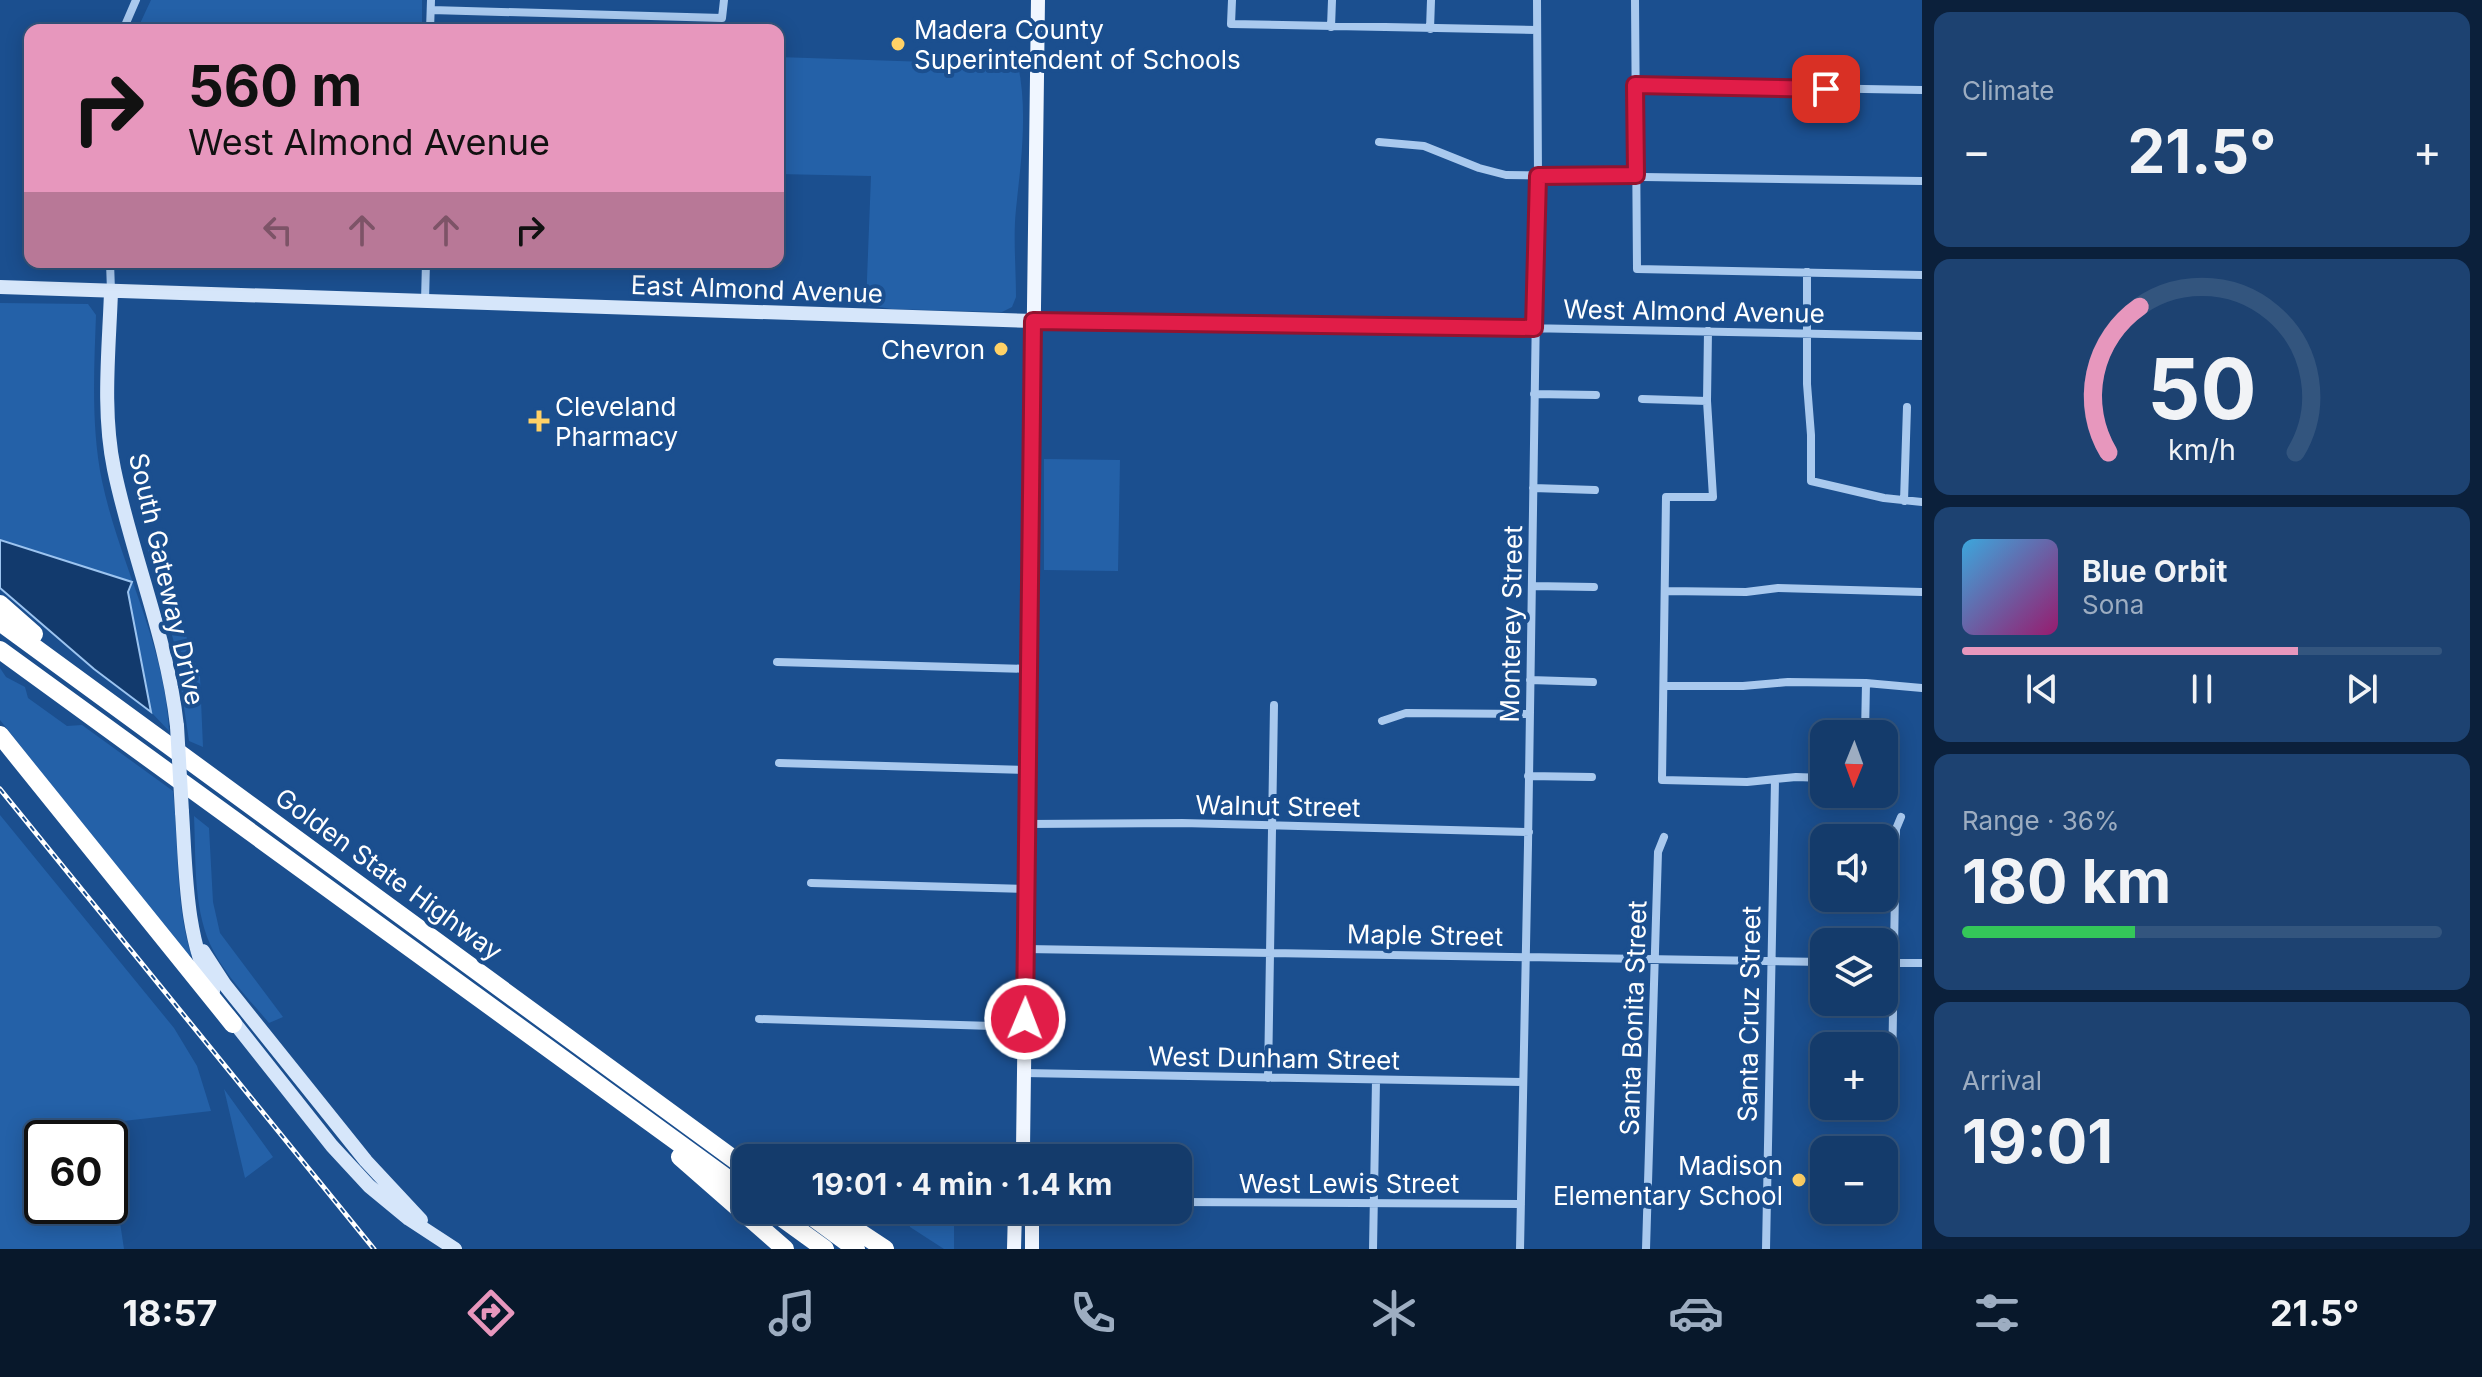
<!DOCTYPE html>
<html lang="en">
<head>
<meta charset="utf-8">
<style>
  body { margin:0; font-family:Inter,sans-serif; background:#1d4271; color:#f1f3f6; height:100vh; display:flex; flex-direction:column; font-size:30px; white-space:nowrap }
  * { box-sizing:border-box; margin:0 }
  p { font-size:26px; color:#9dadc1 }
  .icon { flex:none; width:44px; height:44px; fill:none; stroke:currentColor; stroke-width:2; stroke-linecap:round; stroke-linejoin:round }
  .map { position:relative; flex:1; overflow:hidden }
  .sheet { display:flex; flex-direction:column; gap:12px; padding:12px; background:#0b203b; width:560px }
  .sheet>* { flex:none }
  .top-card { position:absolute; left:24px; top:24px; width:760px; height:244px; border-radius:16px; box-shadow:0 4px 20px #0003,0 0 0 2px #33557e; background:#e797bd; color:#111; overflow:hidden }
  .needle { width:52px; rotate:181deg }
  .buttons { position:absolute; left:1810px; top:720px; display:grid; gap:16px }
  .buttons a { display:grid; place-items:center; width:88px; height:88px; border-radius:16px; background:#143b6b; box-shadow:0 4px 20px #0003,0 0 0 2px #33557e; font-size:40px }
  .speed { position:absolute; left:24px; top:1120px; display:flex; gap:16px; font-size:40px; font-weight:700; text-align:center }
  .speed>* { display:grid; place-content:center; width:104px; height:104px; border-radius:50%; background:#143b6b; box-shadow:0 4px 20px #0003,0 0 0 2px #33557e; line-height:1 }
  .speed .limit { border:4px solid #111; border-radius:12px; background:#fff; color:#111 }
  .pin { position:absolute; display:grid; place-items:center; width:68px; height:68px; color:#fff; margin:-34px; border-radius:16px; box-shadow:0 4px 12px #0006 }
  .me { position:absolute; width:88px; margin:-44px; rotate:1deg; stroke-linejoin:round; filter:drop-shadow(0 0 6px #0008) }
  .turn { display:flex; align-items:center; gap:28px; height:168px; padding:0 32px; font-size:36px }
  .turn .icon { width:104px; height:104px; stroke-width:2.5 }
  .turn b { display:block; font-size:56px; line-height:68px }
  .lanes { display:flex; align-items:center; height:76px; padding:0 32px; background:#0003; justify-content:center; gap:40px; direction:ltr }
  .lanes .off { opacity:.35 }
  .big { font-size:60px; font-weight:700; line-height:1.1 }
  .sheet .card { flex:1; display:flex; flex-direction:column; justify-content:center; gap:12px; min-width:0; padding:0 28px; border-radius:16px; background:#1d4271 }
  .sheet .dial { align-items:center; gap:0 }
  .dial svg { height:208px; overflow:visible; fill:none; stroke:#33557e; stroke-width:7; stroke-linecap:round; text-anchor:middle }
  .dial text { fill:#f1f3f6; stroke:none }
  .song { display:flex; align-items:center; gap:24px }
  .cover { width:96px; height:96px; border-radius:12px; background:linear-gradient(135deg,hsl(200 70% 55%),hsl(320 70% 35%)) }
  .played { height:8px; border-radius:4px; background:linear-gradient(90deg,#e797bd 70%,#33557e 70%) }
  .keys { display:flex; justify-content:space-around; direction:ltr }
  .heat { display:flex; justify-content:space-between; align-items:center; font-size:44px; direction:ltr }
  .charge { height:12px; border-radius:6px; background:linear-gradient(90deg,#34c759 36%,#33557e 0) }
  .trip { position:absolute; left:732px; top:1144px; width:460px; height:80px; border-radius:16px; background:#143b6b; box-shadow:0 4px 20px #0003,0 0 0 2px #33557e; font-weight:700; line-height:80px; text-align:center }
  .dock { display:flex; height:128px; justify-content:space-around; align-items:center; background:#08182b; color:#9dadc1 }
  .dock .icon { width:56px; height:56px }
  .dock .on { color:#e797bd }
  .dock b { font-size:36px; color:#f1f3f6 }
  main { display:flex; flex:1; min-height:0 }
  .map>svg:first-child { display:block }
  .green { fill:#2461a8 }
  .water { fill:#123a6d; stroke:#9cc4f0; stroke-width:2 }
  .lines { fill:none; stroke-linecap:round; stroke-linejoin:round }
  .minor { stroke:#a9c9ee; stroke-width:8 }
  .secondary { stroke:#d6e6fa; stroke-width:14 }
  .primary { stroke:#f0f6ff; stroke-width:14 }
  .motorway { stroke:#fff; stroke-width:18 }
  .rail-casing { stroke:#fff; stroke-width:5 }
  .rail { stroke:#1b4f8f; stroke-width:2; stroke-dasharray:6; stroke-linecap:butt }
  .secondary-bridge { stroke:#d6e6fa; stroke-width:14 }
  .route-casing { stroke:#92132f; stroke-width:20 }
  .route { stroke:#e11d48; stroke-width:14 }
  .poi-dot { fill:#ffd166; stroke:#1b4f8f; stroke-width:3 }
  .labels { text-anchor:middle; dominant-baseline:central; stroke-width:8; stroke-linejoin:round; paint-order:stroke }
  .poi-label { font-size:26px; fill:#fff; stroke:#1b4f8f; text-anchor:start }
  .street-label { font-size:26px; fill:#fff; stroke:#1b4f8f }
</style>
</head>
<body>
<main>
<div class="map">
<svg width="1922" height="1249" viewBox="0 0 1922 1249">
  <rect width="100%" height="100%" fill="#1b4f8f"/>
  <path class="green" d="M 151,0 L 422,0 L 422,30 L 137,30 Z
    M 778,57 L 1018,65 C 1028,111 1021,163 1016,209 C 1013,237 1016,268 1016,297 L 1012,307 L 1002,312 L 892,309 L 866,305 L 871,176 L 778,174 Z
    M 0,303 L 88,304 L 96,315 C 94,371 91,427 102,481 C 120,566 165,643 169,731 L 151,712 L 128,592 L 132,582 L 0,541 Z
    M 1044,459 L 1120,460 L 1118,571 L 1044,570 Z
    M 144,535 L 174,600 L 200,677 L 203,747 L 189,741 L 175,646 Z
    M 0,668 L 6,677 L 25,687 L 28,698 L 67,726 L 82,725 L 173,791 C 179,845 175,902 191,954 L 187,957 L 0,720 Z
    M 0,815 L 174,1028 L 197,1066 L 211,1111 L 106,1123 L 107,1138 L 42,1138 L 42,1206 L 110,1206 L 110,1156 L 124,1249 L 0,1249 Z
    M 194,816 L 209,828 L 213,902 L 220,933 L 283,1017 L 269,1023 C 249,999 223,973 210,944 C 193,905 196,858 194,816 Z
    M 224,1089 L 273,1157 L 245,1178 Z
    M 907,1211 L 954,1212 L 954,1249 L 944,1249 L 910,1227 Z"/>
  <path class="water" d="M 0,540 L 132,582 L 128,592 L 151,712 L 94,669 L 0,588 Z"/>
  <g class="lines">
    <path class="minor" d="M 1232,0 L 1231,24 L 1536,30
      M 1635,0 L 1637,269 L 1922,275
      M 431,10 L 722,18 L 724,0
      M 1331,27 L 1332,0
      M 1430,29 L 1431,0
      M 123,30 L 136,0
      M 430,30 L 431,0
      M 1635,85 L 1922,90
      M 1379,142 L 1424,146 L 1479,168 L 1506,175 L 1922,181
      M 110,262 L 111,291
      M 1807,272 L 1807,384 L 1811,435 L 1811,481 L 1884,498 L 1922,502
      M 425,301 L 426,262
      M 1033,321 L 1100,323 L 1135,320 L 1922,336
      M 1708,331 L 1707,401 L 1713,497 L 1666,497 L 1662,780 L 1747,782 L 1796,777 L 1824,778
      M 1534,394 L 1596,395
      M 1642,399 L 1707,401
      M 1533,488 L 1595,490
      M 1904,501 L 1907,407
      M 1532,586 L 1594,587
      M 1665,591 L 1746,592 L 1778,588 L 1922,592
      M 777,662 L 1030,669
      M 1530,680 L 1593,682
      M 1664,686 L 1743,686 L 1788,682 L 1866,683 L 1922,688
      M 1382,721 L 1406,713 L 1530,714
      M 1865,734 L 1866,683
      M 779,763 L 1028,770
      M 1528,776 L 1592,777
      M 1027,824 L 1182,823 L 1529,832
      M 811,883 L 1026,889
      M 1026,949 L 1824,962
      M 1884,963 L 1922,963
      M 759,1019 L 1025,1027
      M 1024,1073 L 1522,1082
      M 1892,1074 L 1896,829 L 1901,817
      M 1268,1078 L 1274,705
      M 903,1147 L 1022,1149
      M 1178,1202 L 1521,1204
      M 1373,1249 L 1376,1080
      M 1520,1249 L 1528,845 L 1538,176 L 1537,0
      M 1646,1249 L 1658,852 L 1664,837
      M 1766,1249 L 1775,780"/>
    <path class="secondary" d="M 0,287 L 1033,321
      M 111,292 C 109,350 102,411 114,469 C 132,556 167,637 177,726
      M 182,812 C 186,872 185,937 213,991
      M 203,951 L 225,985 L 366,1161 L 421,1220
      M 229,1016 L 332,1146 L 369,1186 L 409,1219 L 455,1249"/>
    <path class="primary" d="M 1017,1158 L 1023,1149 L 1038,0
      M 1014,1249 L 1015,1210
      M 1032,1249 L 1032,1210"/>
    <path class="motorway" d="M 0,604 L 34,634
      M 0,622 L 746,1168
      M 0,650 L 746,1192
      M 0,735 L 233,1024
      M 680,1157 L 785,1249
      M 771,1210 L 825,1249
      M 803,1210 L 856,1249
      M 826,1210 L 885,1249"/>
    <g class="rail-casing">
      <path id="rail" d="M 0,789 L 374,1249"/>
    </g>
    <use href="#rail" class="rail"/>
    <path class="secondary-bridge" d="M 177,726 L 182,812"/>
  </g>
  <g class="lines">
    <g class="route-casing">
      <path id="route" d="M 1025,1019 L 1033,321 L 1534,328 L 1538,176 L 1636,175 L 1635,85 L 1826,89"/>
    </g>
    <use href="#route" class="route"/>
  </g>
  <g class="poi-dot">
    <circle cx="898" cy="44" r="8"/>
    <circle cx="1001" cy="349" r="8"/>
    <path d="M535 409h8v8h8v8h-8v8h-8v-8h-8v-8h8z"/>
    <circle cx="1799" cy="1180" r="8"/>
  </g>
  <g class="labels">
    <g class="poi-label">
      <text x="914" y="29">Madera County<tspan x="914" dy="30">Superintendent of Schools</tspan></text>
      <text x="985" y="349" text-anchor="end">Chevron</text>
      <text x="555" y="406">Cleveland<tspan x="555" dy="30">Pharmacy</tspan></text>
      <text x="1783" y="1165" text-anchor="end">Madison<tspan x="1783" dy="30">Elementary School</tspan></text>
    </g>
    <g class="street-label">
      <text transform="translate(757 289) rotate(2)">East Almond Avenue</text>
      <text transform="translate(1694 311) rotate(1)">West Almond Avenue</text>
      <text transform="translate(167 579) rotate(77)">South Gateway Drive</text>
      <text transform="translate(1511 624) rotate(-89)">Monterey Street</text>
      <text transform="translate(1278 806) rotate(1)">Walnut Street</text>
      <text transform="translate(389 874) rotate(36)">Golden State Highway</text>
      <text transform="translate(1425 935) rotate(1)">Maple Street</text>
      <text transform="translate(1749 1014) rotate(-89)">Santa Cruz Street</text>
      <text transform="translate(1633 1018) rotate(-88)">Santa Bonita Street</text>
      <text transform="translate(1274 1058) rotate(1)">West Dunham Street</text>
      <text x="1349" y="1183">West Lewis Street</text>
    </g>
  </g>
</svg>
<div class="buttons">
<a><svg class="needle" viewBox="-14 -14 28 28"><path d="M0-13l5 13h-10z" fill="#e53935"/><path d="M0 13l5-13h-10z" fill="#9dadc1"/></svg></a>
<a><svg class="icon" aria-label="sound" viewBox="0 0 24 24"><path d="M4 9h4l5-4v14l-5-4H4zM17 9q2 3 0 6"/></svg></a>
<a><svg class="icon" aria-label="layers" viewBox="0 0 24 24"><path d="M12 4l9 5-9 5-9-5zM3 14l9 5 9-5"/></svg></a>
<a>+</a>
<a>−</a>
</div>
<div class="speed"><div class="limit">60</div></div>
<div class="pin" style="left:1826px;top:89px;background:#d93025"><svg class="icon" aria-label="arrive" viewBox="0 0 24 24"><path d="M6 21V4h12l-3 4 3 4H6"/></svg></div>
<svg class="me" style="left:1025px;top:1019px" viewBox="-20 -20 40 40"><circle r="17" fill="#e11d48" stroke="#fff" stroke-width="3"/><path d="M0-11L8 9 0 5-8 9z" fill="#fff"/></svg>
<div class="trip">19:01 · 4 min · 1.4 km</div>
<div class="top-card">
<div class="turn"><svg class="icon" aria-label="right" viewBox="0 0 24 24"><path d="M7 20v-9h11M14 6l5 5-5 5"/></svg><div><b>560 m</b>West Almond Avenue</div></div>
<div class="lanes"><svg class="icon off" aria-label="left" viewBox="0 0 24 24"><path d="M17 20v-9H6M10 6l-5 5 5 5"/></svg><svg class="icon off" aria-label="ahead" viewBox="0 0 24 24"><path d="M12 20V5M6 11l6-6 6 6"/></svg><svg class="icon off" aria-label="ahead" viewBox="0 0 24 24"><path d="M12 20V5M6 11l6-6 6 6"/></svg><svg class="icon" aria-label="right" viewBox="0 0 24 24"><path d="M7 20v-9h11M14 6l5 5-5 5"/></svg></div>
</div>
</div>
<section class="sheet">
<div class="card"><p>Climate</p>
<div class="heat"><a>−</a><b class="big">21.5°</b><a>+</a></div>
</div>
<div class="card dial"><svg viewBox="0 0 100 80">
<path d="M14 69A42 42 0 1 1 86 69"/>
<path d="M14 69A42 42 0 0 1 26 13" stroke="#e797bd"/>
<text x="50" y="56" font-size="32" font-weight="700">50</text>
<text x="50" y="72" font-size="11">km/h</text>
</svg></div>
<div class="card">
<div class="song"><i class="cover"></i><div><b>Blue Orbit</b><p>Sona</p></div></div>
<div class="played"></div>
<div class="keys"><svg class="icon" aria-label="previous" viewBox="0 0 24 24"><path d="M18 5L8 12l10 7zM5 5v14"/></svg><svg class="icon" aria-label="pause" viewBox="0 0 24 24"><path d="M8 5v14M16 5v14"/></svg><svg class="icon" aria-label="next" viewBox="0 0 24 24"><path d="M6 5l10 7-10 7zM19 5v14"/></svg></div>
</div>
<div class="card"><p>Range · 36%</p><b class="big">180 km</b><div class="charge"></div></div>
<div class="card"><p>Arrival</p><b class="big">19:01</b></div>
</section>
</main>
<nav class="dock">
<b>18:57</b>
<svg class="icon on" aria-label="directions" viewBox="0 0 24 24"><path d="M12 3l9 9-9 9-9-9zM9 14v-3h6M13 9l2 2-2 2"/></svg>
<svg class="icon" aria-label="music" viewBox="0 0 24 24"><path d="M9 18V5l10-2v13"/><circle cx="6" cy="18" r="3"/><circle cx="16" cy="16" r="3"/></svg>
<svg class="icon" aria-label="phone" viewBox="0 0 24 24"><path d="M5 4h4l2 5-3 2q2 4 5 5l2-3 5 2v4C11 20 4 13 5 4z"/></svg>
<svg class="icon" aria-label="climate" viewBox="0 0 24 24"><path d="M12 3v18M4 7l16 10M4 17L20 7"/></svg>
<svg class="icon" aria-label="car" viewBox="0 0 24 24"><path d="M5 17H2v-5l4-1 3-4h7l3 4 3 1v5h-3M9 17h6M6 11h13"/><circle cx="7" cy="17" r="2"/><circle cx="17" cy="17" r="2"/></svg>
<svg class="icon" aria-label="filters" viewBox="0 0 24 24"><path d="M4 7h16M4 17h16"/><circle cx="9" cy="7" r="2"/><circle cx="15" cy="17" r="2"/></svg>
<b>21.5°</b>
</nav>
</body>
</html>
